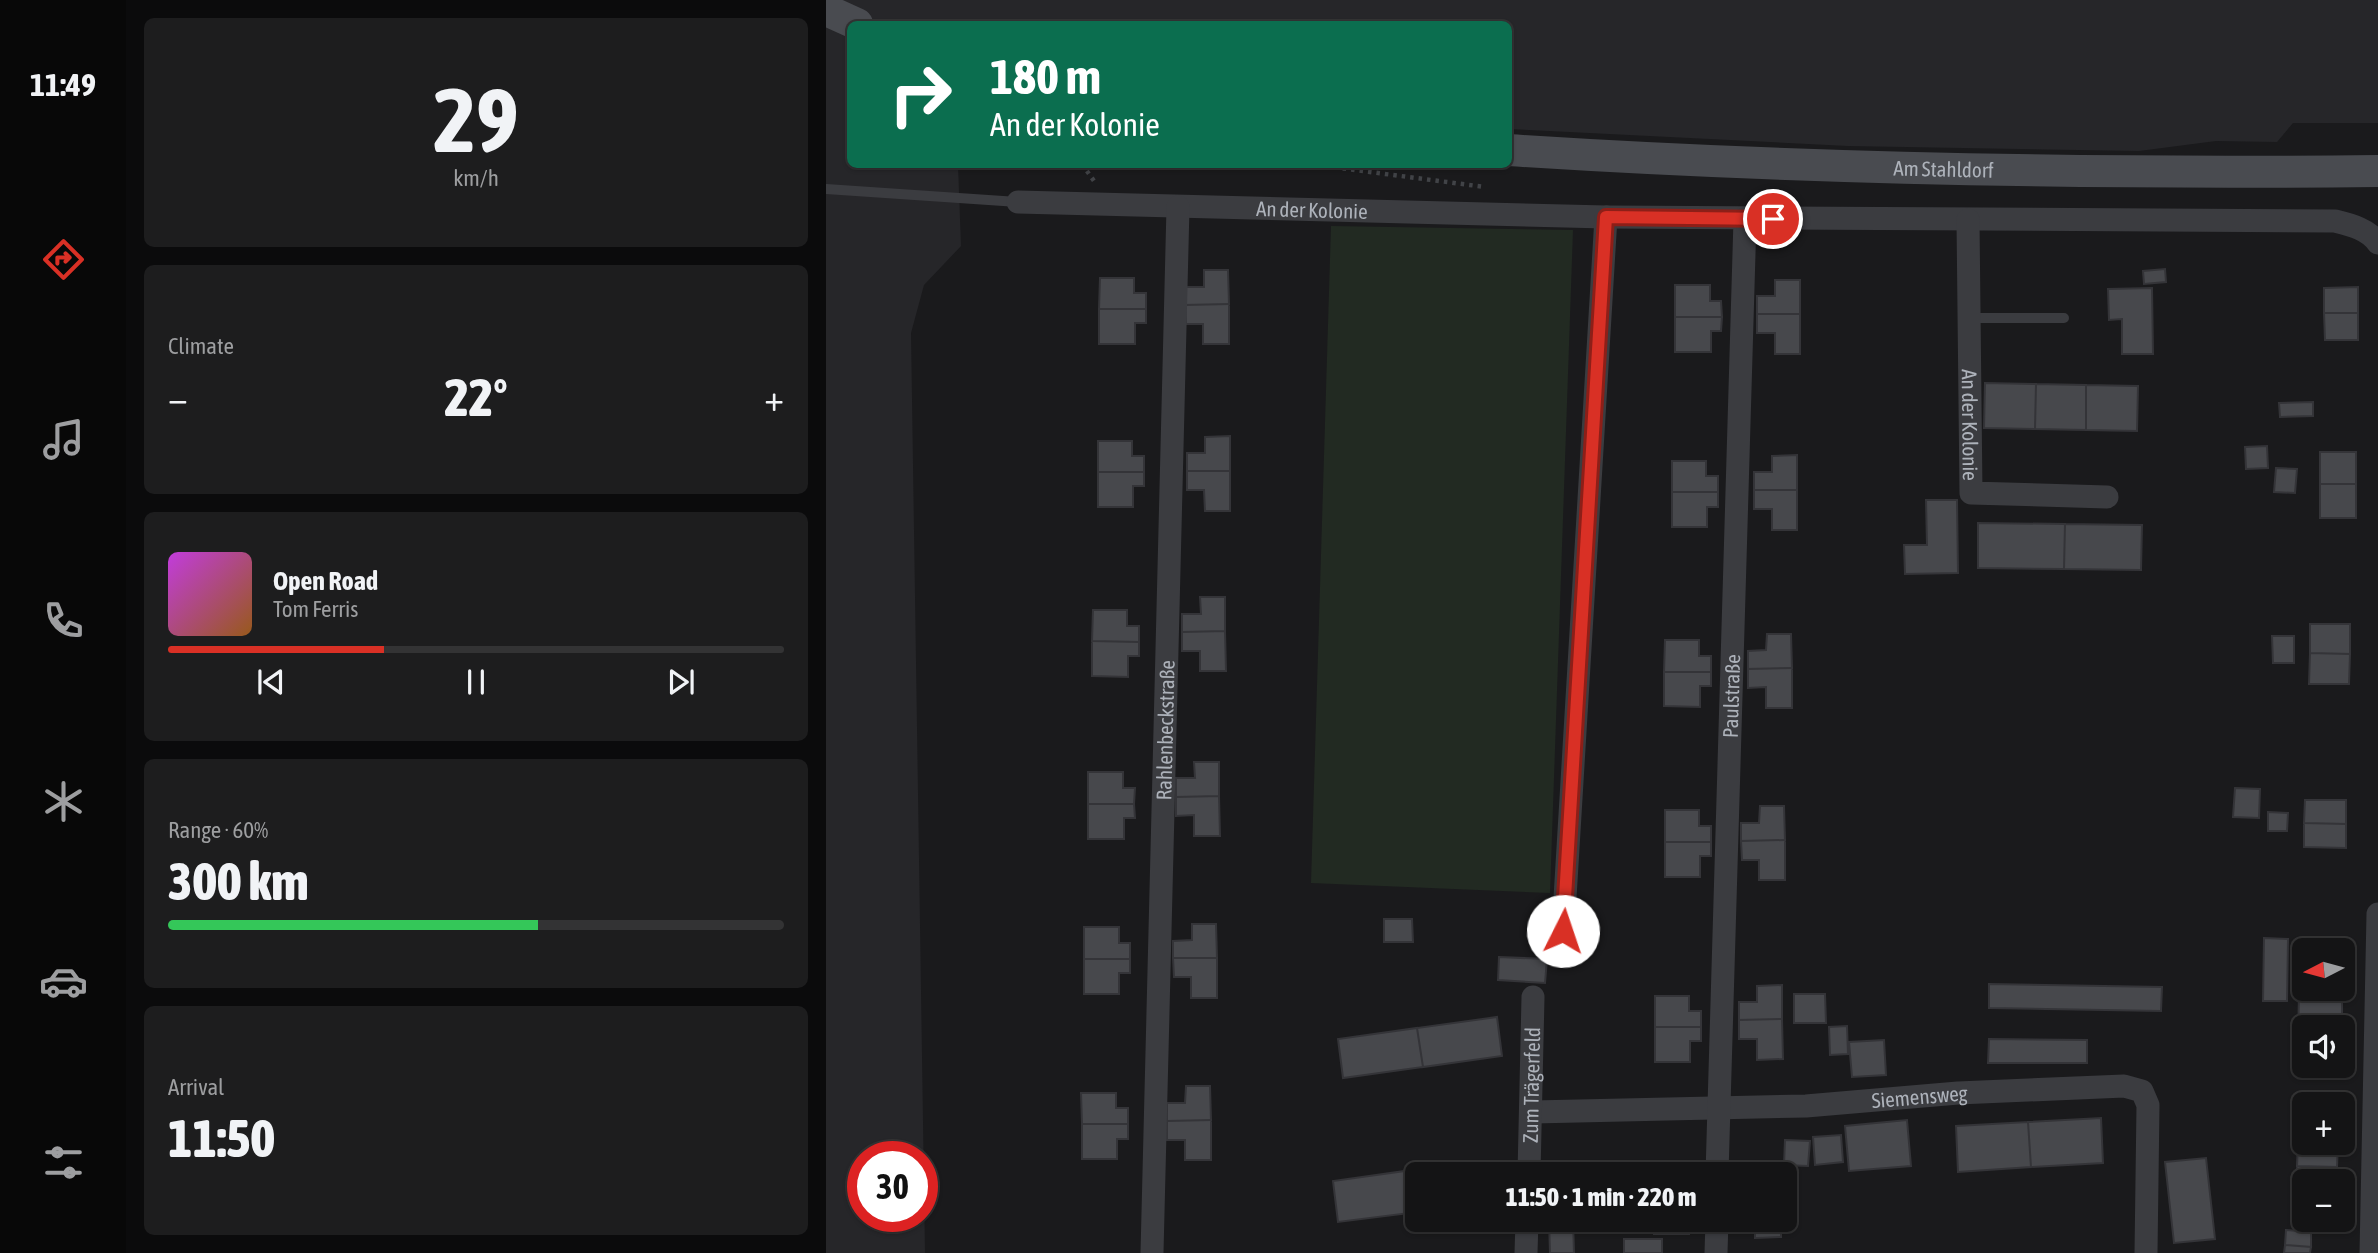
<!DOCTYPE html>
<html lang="en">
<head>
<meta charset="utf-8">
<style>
  body { margin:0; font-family:"Asap Condensed",sans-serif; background:#1d1d1e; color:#f1f3f6; height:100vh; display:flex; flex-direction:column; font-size:26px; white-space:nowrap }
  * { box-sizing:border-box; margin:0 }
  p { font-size:23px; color:#9d9ea0 }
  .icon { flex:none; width:38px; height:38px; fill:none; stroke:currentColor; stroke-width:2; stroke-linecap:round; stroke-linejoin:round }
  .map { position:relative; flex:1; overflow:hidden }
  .side { display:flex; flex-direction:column; gap:18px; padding:18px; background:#0b0b0c; width:700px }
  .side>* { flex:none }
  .hud { position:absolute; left:21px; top:21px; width:665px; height:147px; border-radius:10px; box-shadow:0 2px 5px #0004,0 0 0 2px #333334; background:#0b6e4f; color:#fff; overflow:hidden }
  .needle { width:46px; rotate:264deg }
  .controls { position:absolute; left:1466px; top:938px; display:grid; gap:14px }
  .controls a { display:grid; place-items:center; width:63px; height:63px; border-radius:10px; background:#141415; box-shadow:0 2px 5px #0004,0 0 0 2px #333334; font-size:35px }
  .speed { position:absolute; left:21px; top:1141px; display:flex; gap:14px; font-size:35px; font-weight:700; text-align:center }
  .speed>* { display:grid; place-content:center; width:91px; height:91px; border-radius:50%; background:#141415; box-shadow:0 2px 5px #0004,0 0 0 2px #333334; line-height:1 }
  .speed .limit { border:10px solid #d22; background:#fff; color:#111 }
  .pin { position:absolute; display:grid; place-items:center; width:60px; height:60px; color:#fff; margin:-30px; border:4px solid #fff; border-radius:50%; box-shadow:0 2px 7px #0007 }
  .me { position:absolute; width:77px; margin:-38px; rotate:4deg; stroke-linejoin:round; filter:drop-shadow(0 0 5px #0008) }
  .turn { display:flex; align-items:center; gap:24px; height:147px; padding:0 28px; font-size:32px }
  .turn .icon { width:91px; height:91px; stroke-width:2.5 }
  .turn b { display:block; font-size:49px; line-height:60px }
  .big { font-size:52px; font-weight:800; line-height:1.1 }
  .side .card { flex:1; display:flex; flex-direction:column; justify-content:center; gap:10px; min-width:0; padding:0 24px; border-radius:10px; background:#1d1d1e }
  .side .dial { align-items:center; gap:0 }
  .dial b { font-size:91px; line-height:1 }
  .song { display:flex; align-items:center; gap:21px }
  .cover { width:84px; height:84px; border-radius:10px; background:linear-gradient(135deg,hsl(290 70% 55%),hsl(30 70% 35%)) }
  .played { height:7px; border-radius:4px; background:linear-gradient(90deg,#d93025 35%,#333334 35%) }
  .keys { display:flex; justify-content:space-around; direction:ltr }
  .heat { display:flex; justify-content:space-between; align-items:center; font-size:38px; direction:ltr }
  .charge { height:10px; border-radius:5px; background:linear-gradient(90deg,#34c759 60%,#333334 0) }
  .trip { position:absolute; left:579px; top:1162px; width:392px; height:70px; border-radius:10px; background:#141415; box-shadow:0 2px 5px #0004,0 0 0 2px #333334; font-weight:800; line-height:70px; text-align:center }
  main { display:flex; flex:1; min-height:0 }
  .dock { display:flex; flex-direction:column; width:126px; justify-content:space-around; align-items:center; background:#080808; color:#9d9ea0 }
  .dock .icon { width:49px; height:49px }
  .dock .active { color:#d93025 }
  .dock b { font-size:32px; color:#f1f3f6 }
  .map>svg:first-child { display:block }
  .built { fill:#262629; fill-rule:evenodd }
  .green { fill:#222a22 }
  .building { fill:#47484c; stroke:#343438; stroke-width:2 }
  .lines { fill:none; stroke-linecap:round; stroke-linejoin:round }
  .path { stroke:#414347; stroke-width:4.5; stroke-dasharray:3.5 5; stroke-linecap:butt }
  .lane { stroke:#3b3c40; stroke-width:10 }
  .street { stroke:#3b3c40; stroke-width:23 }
  .secondary { stroke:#494b50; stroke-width:32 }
  .route-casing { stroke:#8d1f18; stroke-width:18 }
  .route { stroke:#d93025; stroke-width:12 }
  .labels { text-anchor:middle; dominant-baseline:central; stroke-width:7; stroke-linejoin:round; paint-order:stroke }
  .street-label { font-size:21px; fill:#adb2ba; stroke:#151517 }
</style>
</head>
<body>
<main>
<nav class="dock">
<b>11:49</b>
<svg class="icon active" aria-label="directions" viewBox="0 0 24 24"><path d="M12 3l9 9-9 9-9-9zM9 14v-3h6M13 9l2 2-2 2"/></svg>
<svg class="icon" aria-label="music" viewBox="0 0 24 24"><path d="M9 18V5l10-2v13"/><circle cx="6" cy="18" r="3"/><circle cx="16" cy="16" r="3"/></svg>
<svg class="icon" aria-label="phone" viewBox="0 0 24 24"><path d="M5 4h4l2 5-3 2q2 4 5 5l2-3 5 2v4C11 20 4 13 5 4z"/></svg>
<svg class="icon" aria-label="climate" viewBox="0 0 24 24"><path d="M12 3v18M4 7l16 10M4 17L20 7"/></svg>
<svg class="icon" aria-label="car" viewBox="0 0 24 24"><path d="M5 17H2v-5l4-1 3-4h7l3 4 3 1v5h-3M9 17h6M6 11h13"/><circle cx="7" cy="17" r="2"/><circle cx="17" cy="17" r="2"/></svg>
<svg class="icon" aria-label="filters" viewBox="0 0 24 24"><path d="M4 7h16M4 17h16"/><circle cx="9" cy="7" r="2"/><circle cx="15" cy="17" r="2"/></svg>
</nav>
<section class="side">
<div class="card dial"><b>29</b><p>km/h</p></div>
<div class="card"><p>Climate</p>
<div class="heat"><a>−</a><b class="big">22°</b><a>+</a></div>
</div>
<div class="card">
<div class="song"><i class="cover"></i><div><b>Open Road</b><p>Tom Ferris</p></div></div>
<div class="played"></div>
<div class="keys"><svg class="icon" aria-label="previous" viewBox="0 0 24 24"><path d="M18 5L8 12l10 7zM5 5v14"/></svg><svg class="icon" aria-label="pause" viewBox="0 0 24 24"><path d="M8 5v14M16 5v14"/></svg><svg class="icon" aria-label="next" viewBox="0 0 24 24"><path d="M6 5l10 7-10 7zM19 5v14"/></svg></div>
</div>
<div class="card"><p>Range · 60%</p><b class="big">300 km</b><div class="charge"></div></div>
<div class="card"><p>Arrival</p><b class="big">11:50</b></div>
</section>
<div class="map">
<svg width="1552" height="1253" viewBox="0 0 1552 1253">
  <rect width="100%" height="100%" fill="#1a1a1c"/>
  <path class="built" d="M 0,0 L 1552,0 L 1552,123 L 1467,123 L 1451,142 L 1390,141 L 1313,151 L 1022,146 L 683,129 L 682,24 L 24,24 L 24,164 L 132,165 L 135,246 L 98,285 L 85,333 L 99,1253 L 0,1253 ZM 37,1157 L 96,1157 L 96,1216 L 37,1216 Z"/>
  <path class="green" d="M 505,226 L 747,230 L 724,893 L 485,883 Z"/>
  <path class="building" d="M 1339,269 L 1340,282 L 1318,284 L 1317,271 Z
    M 378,270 L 402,270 L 403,304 L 359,305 L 359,287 L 378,287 Z
    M 274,278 L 308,278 L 308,293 L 320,293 L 320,309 L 273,309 Z
    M 949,280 L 974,280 L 974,314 L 931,314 L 931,296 L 949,296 Z
    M 849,285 L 884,285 L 884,301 L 895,301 L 896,317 L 849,317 Z
    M 1532,287 L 1532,313 L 1498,313 L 1498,288 Z
    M 1326,288 L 1327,354 L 1296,354 L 1296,319 L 1283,320 L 1282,289 Z
    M 403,304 L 403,344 L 377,344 L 377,324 L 360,324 L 359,305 Z
    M 273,309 L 320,309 L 320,323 L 309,323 L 309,344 L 273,344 Z
    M 1498,313 L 1532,313 L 1532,340 L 1499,340 Z
    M 931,314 L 974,314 L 974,354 L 949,354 L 949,333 L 931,333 Z
    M 849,317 L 896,317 L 895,331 L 885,331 L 885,352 L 849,352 Z
    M 1159,383 L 1210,384 L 1209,429 L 1158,428 Z
    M 1210,384 L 1260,385 L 1260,430 L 1209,429 Z
    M 1260,385 L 1312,386 L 1311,431 L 1260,430 Z
    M 1487,402 L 1487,416 L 1454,417 L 1453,403 Z
    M 404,436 L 404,471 L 361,471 L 361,453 L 379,453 L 379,437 Z
    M 272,441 L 306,441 L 306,456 L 318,456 L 318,472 L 272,472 Z
    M 1441,446 L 1442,468 L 1420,469 L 1419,447 Z
    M 1494,452 L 1530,452 L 1530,484 L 1494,484 Z
    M 971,455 L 971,490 L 928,490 L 928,472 L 946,472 L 946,456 Z
    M 846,461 L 880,461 L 880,476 L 892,476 L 892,492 L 846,492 Z
    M 1450,468 L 1471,469 L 1469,493 L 1448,492 Z
    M 361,471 L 404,471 L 404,511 L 379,511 L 378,490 L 361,490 Z
    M 272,472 L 318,472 L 318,486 L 307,486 L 307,507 L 272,507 Z
    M 1494,484 L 1530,484 L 1530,518 L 1494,518 Z
    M 928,490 L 971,490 L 971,530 L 946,530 L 946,509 L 928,509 Z
    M 846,492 L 892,492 L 892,507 L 881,507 L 881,527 L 846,527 Z
    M 1100,500 L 1131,500 L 1132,573 L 1079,574 L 1078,545 L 1101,545 Z
    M 1152,523 L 1239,524 L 1238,569 L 1152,568 Z
    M 1239,524 L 1316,525 L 1315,570 L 1238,569 Z
    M 374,597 L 399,597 L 399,631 L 356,632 L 356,614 L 375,614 Z
    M 267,610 L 301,610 L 301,626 L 313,626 L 313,642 L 266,641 Z
    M 1484,624 L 1524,624 L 1524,654 L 1484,653 Z
    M 399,631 L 400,671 L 374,671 L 374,651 L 356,651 L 356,632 Z
    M 941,634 L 965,634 L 966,668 L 922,669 L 922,651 L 940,650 Z
    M 1446,636 L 1468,636 L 1468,663 L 1447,663 Z
    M 839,640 L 873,640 L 873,656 L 885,656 L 885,672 L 838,672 Z
    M 266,641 L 313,642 L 313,656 L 302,656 L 302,677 L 266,676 Z
    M 1484,653 L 1524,654 L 1523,684 L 1483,684 Z
    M 966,668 L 966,708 L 940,708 L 940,687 L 922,688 L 922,669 Z
    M 838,672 L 885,672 L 885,686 L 874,686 L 874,707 L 838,706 Z
    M 368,762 L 393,762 L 393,796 L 350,797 L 350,778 L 369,778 Z
    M 262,772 L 297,772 L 297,788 L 309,788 L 308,804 L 262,804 Z
    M 1409,788 L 1434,789 L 1433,818 L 1407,817 Z
    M 393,796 L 394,836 L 368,836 L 368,815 L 350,816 L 350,797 Z
    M 1479,800 L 1520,800 L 1520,824 L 1478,823 Z
    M 262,804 L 308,804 L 309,818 L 298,818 L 298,839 L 262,839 Z
    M 934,806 L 958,806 L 959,840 L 915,841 L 915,823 L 933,823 Z
    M 839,810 L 873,810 L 873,826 L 885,826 L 885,842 L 839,842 Z
    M 1442,812 L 1462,813 L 1461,831 L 1442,831 Z
    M 1478,823 L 1520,824 L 1520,848 L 1478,847 Z
    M 959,840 L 959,880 L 933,880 L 933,860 L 916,860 L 915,841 Z
    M 839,842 L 885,842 L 885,856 L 874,856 L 874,877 L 839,877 Z
    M 558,919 L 586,919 L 587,942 L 558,942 Z
    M 366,924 L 390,924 L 391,958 L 347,958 L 347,941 L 366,940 Z
    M 258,927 L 293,927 L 293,943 L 304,943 L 304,959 L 258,959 Z
    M 1438,938 L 1462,939 L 1461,1001 L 1437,1001 Z
    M 673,957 L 721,959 L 719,983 L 672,980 Z
    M 347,958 L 391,958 L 391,998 L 365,998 L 365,977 L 348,977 Z
    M 258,959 L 304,959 L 304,973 L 293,973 L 293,994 L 258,994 Z
    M 1473,972 L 1479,972 L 1479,989 L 1517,989 L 1516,996 L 1473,995 Z
    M 1163,984 L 1336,987 L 1335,1011 L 1163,1008 Z
    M 956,985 L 956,1019 L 913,1020 L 913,1002 L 931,1002 L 931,986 Z
    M 968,994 L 999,994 L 1000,1023 L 968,1023 Z
    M 1473,995 L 1516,996 L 1516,1027 L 1479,1027 L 1479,1036 L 1472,1036 Z
    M 829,996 L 863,996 L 863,1011 L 875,1011 L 875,1027 L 829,1027 Z
    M 671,1017 L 676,1056 L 597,1067 L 591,1028 Z
    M 956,1019 L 957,1059 L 931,1060 L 931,1039 L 913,1039 L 913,1020 Z
    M 1021,1026 L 1022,1054 L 1004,1055 L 1003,1027 Z
    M 829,1027 L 875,1027 L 875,1041 L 864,1041 L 864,1062 L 829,1062 Z
    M 591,1028 L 597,1067 L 517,1078 L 512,1039 Z
    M 1163,1039 L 1261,1040 L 1261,1063 L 1162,1063 Z
    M 1058,1040 L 1060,1075 L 1026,1077 L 1023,1042 Z
    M 360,1086 L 384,1086 L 385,1120 L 341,1121 L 341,1103 L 359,1103 Z
    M 255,1093 L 290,1093 L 290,1108 L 302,1108 L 302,1124 L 256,1124 Z
    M 1275,1118 L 1277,1163 L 1205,1167 L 1202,1122 Z
    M 385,1120 L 385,1160 L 359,1160 L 359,1140 L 341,1140 L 341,1121 Z
    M 1081,1120 L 1085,1166 L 1023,1171 L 1019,1126 Z
    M 1202,1122 L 1205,1167 L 1132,1172 L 1130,1126 Z
    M 256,1124 L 302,1124 L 302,1139 L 291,1139 L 291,1159 L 256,1159 Z
    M 1015,1135 L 1017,1162 L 989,1165 L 987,1137 Z
    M 959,1140 L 984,1141 L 982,1166 L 958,1165 Z
    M 1472,1142 L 1512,1143 L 1511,1167 L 1471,1166 Z
    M 1380,1158 L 1389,1239 L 1348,1243 L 1339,1162 Z
    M 651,1162 L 652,1174 L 592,1174 L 592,1212 L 584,1213 L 579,1171 Z
    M 954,1163 L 954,1174 L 929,1174 L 929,1164 Z
    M 1471,1166 L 1511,1167 L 1511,1181 L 1479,1181 L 1479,1205 L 1470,1205 Z
    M 828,1168 L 862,1168 L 862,1174 L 828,1174 Z
    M 579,1171 L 584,1213 L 512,1222 L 507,1181 Z
    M 723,1220 L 747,1220 L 748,1253 L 724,1253 Z
    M 828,1220 L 863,1220 L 863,1234 L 828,1234 Z
    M 929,1220 L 955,1220 L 955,1237 L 929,1238 Z
    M 1460,1230 L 1485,1232 L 1485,1247 L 1459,1245 Z
    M 798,1239 L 836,1239 L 836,1253 L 798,1253 Z
    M 1459,1245 L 1485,1247 L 1484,1253 L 1458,1253 Z"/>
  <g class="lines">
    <path class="path" d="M 256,164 L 268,181
      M 483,164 L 659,187"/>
    <path class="lane" d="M 0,189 L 192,202
      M 1143,318 L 1238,318"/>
    <g class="street">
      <path id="s1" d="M 192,202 L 780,217 L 1509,221 C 1525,225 1542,229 1552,243"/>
      <path id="s2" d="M 1142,220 L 1145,493 L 1281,497"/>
      <path d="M 737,931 L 780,217"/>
      <path id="s3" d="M 707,1112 L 980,1106 L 1132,1093 L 1298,1086 L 1316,1091 L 1322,1105 L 1320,1253"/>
      <path id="s4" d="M 703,1174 L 707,997"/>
      <path id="s5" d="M 891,1174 L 919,219"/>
      <path id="s6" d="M 326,1253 L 352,207"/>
      <path d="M 700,1253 L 701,1220"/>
      <path d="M 890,1253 L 891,1220"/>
      <path d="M 1545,1253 L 1552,914"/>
    </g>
    <g class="secondary">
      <path d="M 0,10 L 31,24"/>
      <path id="s7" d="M 682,150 C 972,169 1262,174 1552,171"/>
    </g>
  </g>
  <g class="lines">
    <g class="route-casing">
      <path id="route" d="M 737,931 L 780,217 L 947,219"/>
    </g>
    <use href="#route" class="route"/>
  </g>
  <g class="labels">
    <g class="street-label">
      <text stroke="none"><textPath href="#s7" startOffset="436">Am Stahldorf</textPath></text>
      <text stroke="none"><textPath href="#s1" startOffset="294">An der Kolonie</textPath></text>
      <text stroke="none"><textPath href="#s2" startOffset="205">An der Kolonie</textPath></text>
      <text stroke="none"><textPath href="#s5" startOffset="478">Paulstraße</textPath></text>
      <text stroke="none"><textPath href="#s6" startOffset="523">Rahlenbeckstraße</textPath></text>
      <text stroke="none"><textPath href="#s4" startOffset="89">Zum Trägerfeld</textPath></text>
      <text stroke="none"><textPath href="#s3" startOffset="387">Siemensweg</textPath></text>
    </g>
  </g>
</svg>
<div class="controls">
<a><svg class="needle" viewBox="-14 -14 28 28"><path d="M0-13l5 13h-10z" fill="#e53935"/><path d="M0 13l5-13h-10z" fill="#9d9ea0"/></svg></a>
<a><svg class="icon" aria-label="sound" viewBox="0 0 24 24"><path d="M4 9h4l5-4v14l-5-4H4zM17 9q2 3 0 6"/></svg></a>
<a>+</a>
<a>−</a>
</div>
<div class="speed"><div class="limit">30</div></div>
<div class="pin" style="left:947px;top:219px;background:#d93025"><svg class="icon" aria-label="arrive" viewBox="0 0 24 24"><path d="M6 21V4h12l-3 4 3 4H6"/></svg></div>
<svg class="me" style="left:737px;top:931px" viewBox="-20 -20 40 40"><circle r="19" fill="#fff"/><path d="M0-13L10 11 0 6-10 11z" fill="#d93025"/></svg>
<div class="trip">11:50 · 1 min · 220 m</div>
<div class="hud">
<div class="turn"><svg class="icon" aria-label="right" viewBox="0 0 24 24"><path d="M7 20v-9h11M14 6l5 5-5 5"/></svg><div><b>180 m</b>An der Kolonie</div></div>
</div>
</div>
</main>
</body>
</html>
